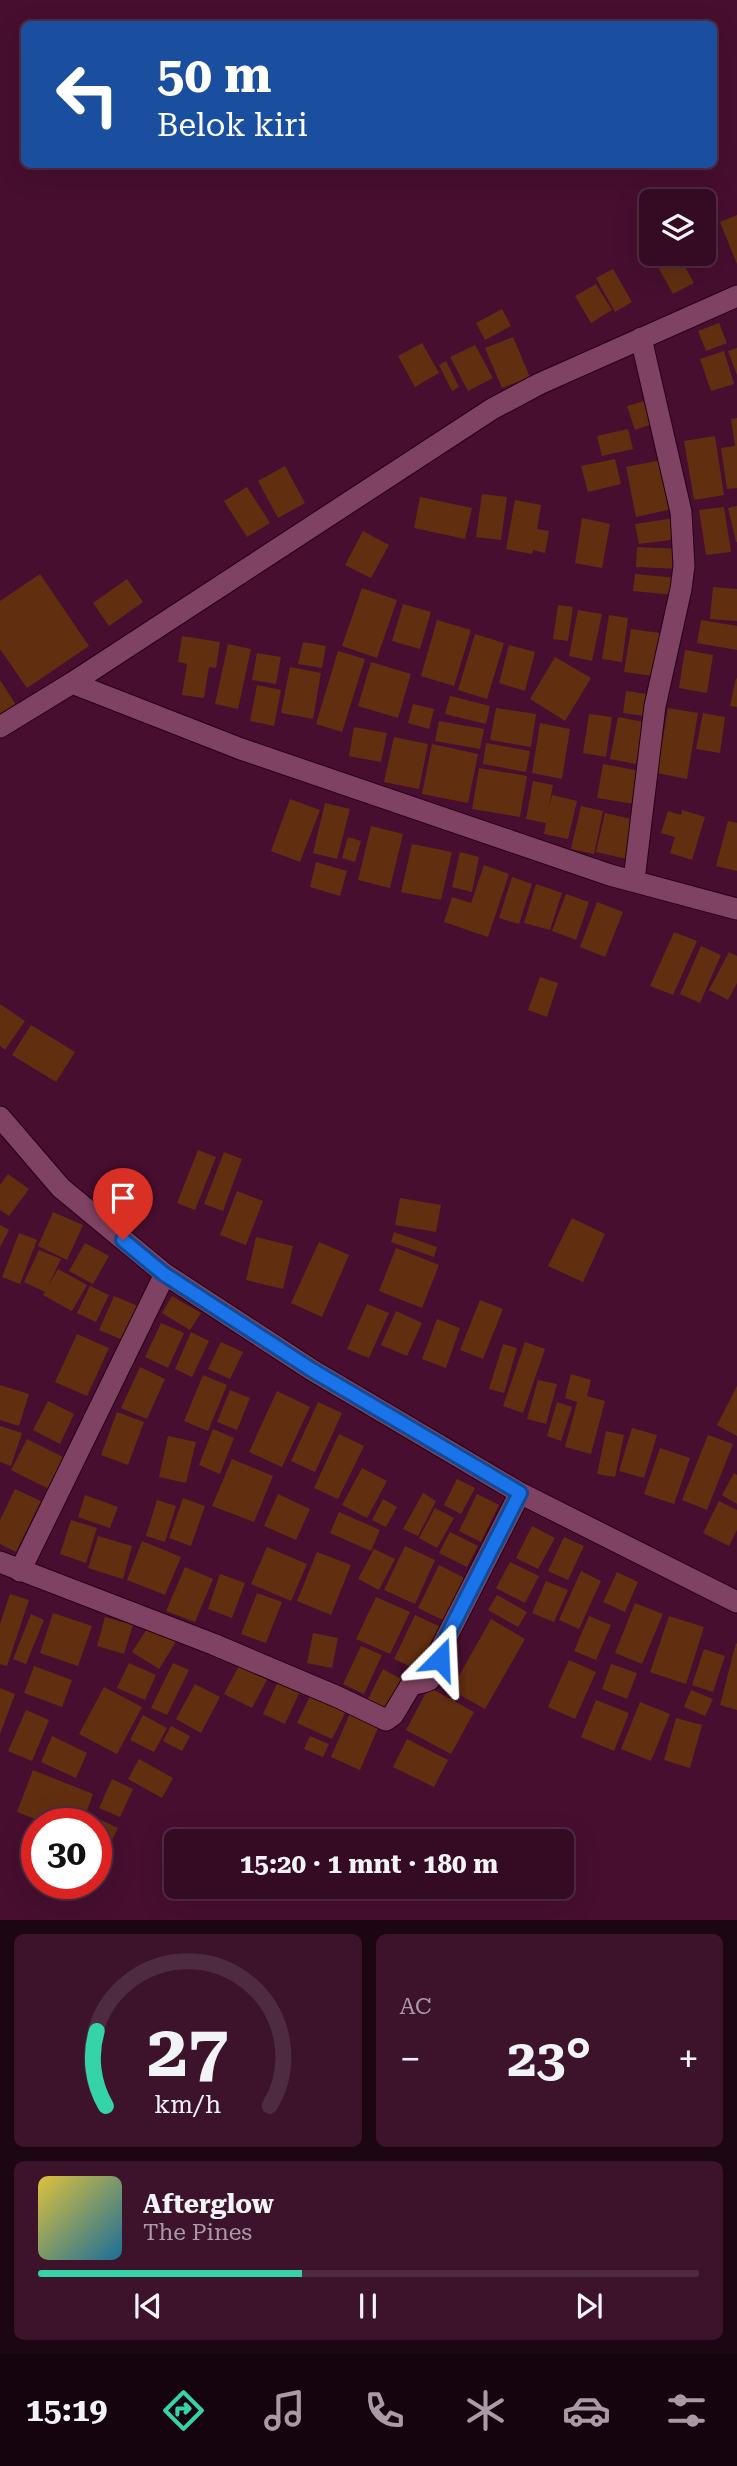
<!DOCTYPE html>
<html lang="id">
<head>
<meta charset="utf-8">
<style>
  body { margin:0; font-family:"Roboto Serif",serif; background:#3d132b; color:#f1f3f6; height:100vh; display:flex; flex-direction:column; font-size:26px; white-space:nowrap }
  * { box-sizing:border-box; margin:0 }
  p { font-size:23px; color:#aa9aa6 }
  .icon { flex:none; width:38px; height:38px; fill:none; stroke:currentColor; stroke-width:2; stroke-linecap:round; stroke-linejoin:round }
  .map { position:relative; height:1920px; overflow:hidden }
  .panel { display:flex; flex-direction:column; gap:14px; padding:14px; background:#1d0613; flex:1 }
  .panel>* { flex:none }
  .hud { position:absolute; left:21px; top:21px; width:696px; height:147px; border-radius:10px; box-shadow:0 7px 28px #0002,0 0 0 2px #4f2b41; background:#1a4fa0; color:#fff; overflow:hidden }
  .controls { position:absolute; left:639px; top:189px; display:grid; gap:14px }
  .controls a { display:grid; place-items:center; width:77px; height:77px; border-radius:10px; background:#350a23; box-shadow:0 7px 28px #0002,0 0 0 2px #4f2b41; font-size:35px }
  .speed { position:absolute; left:21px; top:1808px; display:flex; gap:14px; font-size:35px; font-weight:700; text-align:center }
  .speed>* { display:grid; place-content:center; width:91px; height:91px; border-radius:50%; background:#350a23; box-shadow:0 7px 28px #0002,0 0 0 2px #4f2b41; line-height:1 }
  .speed .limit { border:10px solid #d22; background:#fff; color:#111 }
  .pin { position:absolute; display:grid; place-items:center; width:60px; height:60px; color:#fff; margin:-72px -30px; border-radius:50% 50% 50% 0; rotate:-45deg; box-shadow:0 0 7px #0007 }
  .pin .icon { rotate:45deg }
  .me { position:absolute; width:77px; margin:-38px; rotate:21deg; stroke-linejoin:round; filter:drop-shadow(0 0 5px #0008) }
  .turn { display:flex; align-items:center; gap:24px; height:147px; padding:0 21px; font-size:32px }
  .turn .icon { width:91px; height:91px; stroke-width:2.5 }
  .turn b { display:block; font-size:49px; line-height:60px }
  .big { font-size:52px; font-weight:700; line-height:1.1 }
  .panel .tile { flex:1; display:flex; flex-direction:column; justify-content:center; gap:10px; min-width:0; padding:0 24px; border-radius:10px; background:#3d132b }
  .panel .dial { align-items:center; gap:0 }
  .dial svg { height:182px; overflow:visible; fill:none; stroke:#4f2b41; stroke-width:7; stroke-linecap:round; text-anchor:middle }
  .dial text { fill:#f1f3f6; stroke:none }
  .song { display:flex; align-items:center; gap:21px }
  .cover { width:84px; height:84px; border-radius:10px; background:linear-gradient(135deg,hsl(50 70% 55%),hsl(200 70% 35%)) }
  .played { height:7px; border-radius:4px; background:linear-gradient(90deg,#34d4a8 40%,#4f2b41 40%) }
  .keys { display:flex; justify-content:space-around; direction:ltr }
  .heat { display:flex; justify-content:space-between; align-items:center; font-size:38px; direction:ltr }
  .panel .tiles { flex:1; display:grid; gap:14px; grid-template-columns:1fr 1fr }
  .tile:last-child { grid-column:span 2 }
  .trip { position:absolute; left:164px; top:1829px; width:410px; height:70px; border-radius:10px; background:#350a23; box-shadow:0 7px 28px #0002,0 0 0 2px #4f2b41; font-weight:700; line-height:70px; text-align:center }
  .tab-bar { display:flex; height:112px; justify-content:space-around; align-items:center; background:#15040e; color:#aa9aa6 }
  .tab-bar .icon { width:49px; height:49px }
  .tab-bar .on { color:#34d4a8 }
  .tab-bar b { font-size:32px; color:#f1f3f6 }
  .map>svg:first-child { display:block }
  .building { fill:#612f10 }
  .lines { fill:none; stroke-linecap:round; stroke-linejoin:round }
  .minor-casing { stroke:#260016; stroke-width:23 }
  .minor { stroke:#7f4262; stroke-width:21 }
  .route-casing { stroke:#114b97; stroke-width:18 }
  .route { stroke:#1a73e8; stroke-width:12 }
</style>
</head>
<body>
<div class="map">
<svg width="737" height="1920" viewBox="0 0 737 1920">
  <rect width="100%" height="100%" fill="#470e2f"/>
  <path class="building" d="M 737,215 L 737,264 L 720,222 Z
    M 651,254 L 678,254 L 694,283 L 673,294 Z
    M 613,269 L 632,302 L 615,312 L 596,278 Z
    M 596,284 L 612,310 L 591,323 L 575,296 Z
    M 502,309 L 511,326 L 485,340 L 476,323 Z
    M 719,323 L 727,343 L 706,351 L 698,331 Z
    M 513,337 L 530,377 L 502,388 L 485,348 Z
    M 422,343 L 439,373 L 415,387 L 398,356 Z
    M 475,345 L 493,378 L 468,391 L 450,357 Z
    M 737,348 L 737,375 L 728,351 Z
    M 724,351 L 734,384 L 711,391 L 700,359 Z
    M 446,361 L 459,387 L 452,391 L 439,365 Z
    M 644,401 L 652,424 L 635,430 L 627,406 Z
    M 737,418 L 737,488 L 727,489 L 721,448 L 735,446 L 731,419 Z
    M 628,429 L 633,449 L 602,456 L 597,436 Z
    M 715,436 L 724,495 L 694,500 L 684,441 Z
    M 615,459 L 621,484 L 588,492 L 581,466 Z
    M 661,460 L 672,509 L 636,517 L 626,467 Z
    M 285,466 L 305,503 L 278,518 L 258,481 Z
    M 247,487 L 270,523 L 247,537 L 224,501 Z
    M 482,494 L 507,497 L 501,540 L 476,537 Z
    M 420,497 L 472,508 L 465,539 L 414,528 Z
    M 515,500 L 541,505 L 537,529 L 549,531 L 545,553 L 533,550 L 532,554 L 506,549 Z
    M 737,506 L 737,542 L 736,542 L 728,508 Z
    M 724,507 L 731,552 L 706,555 L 699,510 Z
    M 582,518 L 610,524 L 602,568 L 575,563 Z
    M 675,518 L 678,539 L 639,544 L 635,524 Z
    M 363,531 L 389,545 L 371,578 L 345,565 Z
    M 637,547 L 680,549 L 679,569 L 636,567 Z
    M 40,574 L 89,646 L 27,688 L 0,649 L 0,601 Z
    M 635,574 L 677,578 L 675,595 L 633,591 Z
    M 127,579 L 143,602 L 109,626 L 93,603 Z
    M 713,587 L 737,589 L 737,621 L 710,619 Z
    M 362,588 L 397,600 L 377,658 L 342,646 Z
    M 403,604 L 431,612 L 420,649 L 392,641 Z
    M 558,605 L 573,607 L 568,641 L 553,639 Z
    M 578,610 L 602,614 L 592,661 L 569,656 Z
    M 609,615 L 628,618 L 622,662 L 602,659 Z
    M 437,620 L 471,630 L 454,686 L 421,676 Z
    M 701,620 L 737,626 L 737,650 L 697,643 Z
    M 631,629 L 660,633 L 654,676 L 624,672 Z
    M 475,634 L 504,643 L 487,699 L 458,690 Z
    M 182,636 L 220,642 L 216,668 L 209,667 L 204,698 L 182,695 L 187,664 L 178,662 Z
    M 303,642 L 326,646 L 322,668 L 298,664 Z
    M 228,644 L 251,649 L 238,709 L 215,704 Z
    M 509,645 L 535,652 L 525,691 L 499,683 Z
    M 685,650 L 713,655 L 707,693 L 679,688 Z
    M 338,651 L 365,659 L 342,732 L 316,724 Z
    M 257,653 L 281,657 L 276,684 L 252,680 Z
    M 555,657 L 591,678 L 565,721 L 530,699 Z
    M 371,662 L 411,674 L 398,718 L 358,706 Z
    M 290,667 L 321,673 L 313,719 L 281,713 Z
    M 736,678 L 737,679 L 737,707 L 730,706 Z
    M 0,680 L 18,708 L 0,720 Z
    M 257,685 L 281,690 L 274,726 L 250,721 Z
    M 626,691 L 647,694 L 644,716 L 623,713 Z
    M 450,696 L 490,706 L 486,724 L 445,714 Z
    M 413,704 L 434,709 L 429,729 L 408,723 Z
    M 496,708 L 536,714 L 531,747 L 490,740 Z
    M 668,708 L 698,713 L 687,779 L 657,773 Z
    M 703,713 L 725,717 L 720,753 L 696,749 Z
    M 589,714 L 612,717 L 606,757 L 583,753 Z
    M 618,717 L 644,722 L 636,764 L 610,759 Z
    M 439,721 L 484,729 L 480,749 L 435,741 Z
    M 540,723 L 570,729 L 562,779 L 532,773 Z
    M 354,727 L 387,733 L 381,762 L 349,756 Z
    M 394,737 L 428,744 L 419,789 L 384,782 Z
    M 486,743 L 530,751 L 526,772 L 483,764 Z
    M 432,744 L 478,754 L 468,803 L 422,794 Z
    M 603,764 L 640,771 L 634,804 L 597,798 Z
    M 479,768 L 527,776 L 520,817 L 472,809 Z
    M 533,781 L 553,785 L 548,811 L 552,795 L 577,801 L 568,839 L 544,834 L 546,823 L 526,819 Z
    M 290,799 L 320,810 L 300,862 L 271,851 Z
    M 325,803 L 350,809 L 337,859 L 313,853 Z
    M 581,806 L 603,811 L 594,854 L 571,849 Z
    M 682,810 L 705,817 L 692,860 L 670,853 L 675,837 L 661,833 L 668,811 L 681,815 Z
    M 605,813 L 636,820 L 627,859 L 596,852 Z
    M 728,821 L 737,823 L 737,871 L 716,866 Z
    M 371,826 L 403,834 L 390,888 L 358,880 Z
    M 348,837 L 361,841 L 355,862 L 342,858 Z
    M 412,844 L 452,852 L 441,900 L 401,892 Z
    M 460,852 L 479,857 L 472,892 L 452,887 Z
    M 316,862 L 347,871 L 340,896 L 310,887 Z
    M 484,865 L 509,874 L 488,937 L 444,922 L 452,897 L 471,903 Z
    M 512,877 L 532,884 L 519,924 L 499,918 Z
    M 536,884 L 562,893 L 550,930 L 524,923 Z
    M 566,894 L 589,902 L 576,940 L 552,931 Z
    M 597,902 L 623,912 L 605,957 L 580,947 Z
    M 674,932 L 697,941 L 673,995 L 650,986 Z
    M 701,946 L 721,955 L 700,1003 L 680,994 Z
    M 729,952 L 737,956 L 737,983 L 728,1000 L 709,990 Z
    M 540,977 L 558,983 L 547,1017 L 528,1010 Z
    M 0,1004 L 25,1021 L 5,1050 L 0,1046 Z
    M 31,1025 L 75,1052 L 56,1082 L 12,1055 Z
    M 198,1150 L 216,1157 L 195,1210 L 177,1203 Z
    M 224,1152 L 242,1159 L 223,1211 L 204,1204 Z
    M 8,1174 L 29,1189 L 9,1216 L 0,1210 L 0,1185 Z
    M 237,1191 L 263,1201 L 246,1245 L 220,1235 Z
    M 400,1198 L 441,1205 L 436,1232 L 395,1225 Z
    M 53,1212 L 83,1225 L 67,1260 L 38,1246 Z
    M 572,1218 L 605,1234 L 583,1282 L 548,1266 Z
    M 0,1225 L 9,1230 L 0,1247 Z
    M 394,1232 L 437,1247 L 434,1257 L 391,1242 Z
    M 19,1233 L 37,1240 L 20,1284 L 2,1277 Z
    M 256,1237 L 293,1246 L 283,1289 L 246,1280 Z
    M 319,1242 L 349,1255 L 322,1317 L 291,1303 Z
    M 85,1243 L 109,1256 L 93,1284 L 69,1271 Z
    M 396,1248 L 439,1265 L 422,1308 L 379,1291 Z
    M 39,1250 L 61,1259 L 48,1286 L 58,1269 L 87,1285 L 72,1311 L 43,1295 L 45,1292 L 24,1282 Z
    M 90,1286 L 109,1295 L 96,1322 L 77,1313 Z
    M 114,1296 L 138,1306 L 123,1340 L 99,1330 Z
    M 172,1296 L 201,1313 L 190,1330 L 162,1313 Z
    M 480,1300 L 503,1309 L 483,1359 L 460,1350 Z
    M 367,1304 L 389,1313 L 369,1358 L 347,1349 Z
    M 396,1311 L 422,1323 L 407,1356 L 381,1345 Z
    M 437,1319 L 460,1328 L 446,1368 L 422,1359 Z
    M 161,1323 L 184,1333 L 168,1368 L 145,1357 Z
    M 191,1332 L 209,1341 L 192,1377 L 175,1369 Z
    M 77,1334 L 109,1348 L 87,1396 L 55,1382 Z
    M 221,1342 L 243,1352 L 230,1379 L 208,1369 Z
    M 525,1342 L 545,1349 L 523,1413 L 503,1406 Z
    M 503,1344 L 517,1348 L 504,1393 L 489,1389 Z
    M 140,1367 L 165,1379 L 147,1419 L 121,1408 Z
    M 571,1374 L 591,1380 L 587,1396 L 605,1401 L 591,1454 L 565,1447 L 577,1402 L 565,1398 Z
    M 203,1375 L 227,1385 L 208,1431 L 184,1421 Z
    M 538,1380 L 557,1384 L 546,1424 L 527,1419 Z
    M 0,1385 L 29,1394 L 19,1426 L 0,1420 Z
    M 737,1386 L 737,1436 L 717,1425 Z
    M 230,1390 L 250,1398 L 237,1430 L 217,1422 Z
    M 277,1391 L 310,1407 L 282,1467 L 249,1452 Z
    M 48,1401 L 74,1414 L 60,1444 L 33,1430 Z
    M 318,1402 L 342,1413 L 315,1472 L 291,1461 Z
    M 557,1402 L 572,1407 L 561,1441 L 547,1436 Z
    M 117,1412 L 144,1422 L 128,1465 L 101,1455 Z
    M 0,1426 L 22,1433 L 11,1466 L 0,1462 Z
    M 632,1428 L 657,1435 L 644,1478 L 619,1471 Z
    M 213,1429 L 234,1438 L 220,1474 L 199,1465 Z
    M 606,1431 L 624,1435 L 615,1477 L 597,1474 Z
    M 339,1434 L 364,1446 L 338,1499 L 314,1488 Z
    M 708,1435 L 733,1444 L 707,1510 L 682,1500 Z
    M 168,1436 L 196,1442 L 186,1483 L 159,1477 Z
    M 27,1439 L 65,1458 L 49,1489 L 11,1470 Z
    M 660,1448 L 690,1458 L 674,1504 L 644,1494 Z
    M 232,1459 L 273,1476 L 254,1522 L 212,1506 Z
    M 362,1468 L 387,1481 L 367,1518 L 342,1505 Z
    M 734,1473 L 737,1475 L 737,1504 L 722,1495 Z
    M 457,1479 L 475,1488 L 461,1514 L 444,1505 Z
    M 15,1489 L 41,1501 L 16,1552 L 0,1544 L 0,1520 Z
    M 423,1493 L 436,1501 L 418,1536 L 403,1529 Z
    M 278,1494 L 310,1509 L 296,1540 L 264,1526 Z
    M 477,1494 L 499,1505 L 481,1542 L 459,1531 Z
    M 85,1495 L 118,1507 L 110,1528 L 78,1517 Z
    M 183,1498 L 205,1506 L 191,1546 L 169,1538 Z
    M 383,1499 L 397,1507 L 386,1527 L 372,1520 Z
    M 157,1500 L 176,1506 L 165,1542 L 146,1536 Z
    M 719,1501 L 737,1510 L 737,1530 L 729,1546 L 703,1533 Z
    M 435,1508 L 454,1518 L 437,1548 L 419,1538 Z
    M 339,1512 L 380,1530 L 371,1551 L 330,1533 Z
    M 71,1520 L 97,1528 L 86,1563 L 60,1554 Z
    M 532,1526 L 555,1538 L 538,1569 L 516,1558 Z
    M 450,1532 L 478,1546 L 467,1567 L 439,1553 Z
    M 98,1536 L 132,1546 L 123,1579 L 88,1568 Z
    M 564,1537 L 584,1546 L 568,1580 L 548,1571 Z
    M 142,1541 L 181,1557 L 165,1595 L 127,1580 Z
    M 405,1546 L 435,1560 L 415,1604 L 384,1590 Z
    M 267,1547 L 307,1564 L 291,1601 L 251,1584 Z
    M 374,1549 L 395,1559 L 379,1590 L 358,1579 Z
    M 317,1552 L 351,1565 L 331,1615 L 297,1601 Z
    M 510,1562 L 539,1576 L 525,1603 L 496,1588 Z
    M 439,1565 L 472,1582 L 451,1624 L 418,1608 Z
    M 185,1567 L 213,1579 L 195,1622 L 166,1611 Z
    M 581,1571 L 601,1581 L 579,1629 L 559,1620 Z
    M 617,1572 L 638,1582 L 625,1612 L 603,1602 Z
    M 220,1574 L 245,1583 L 232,1618 L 208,1609 Z
    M 546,1581 L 568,1590 L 554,1622 L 532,1613 Z
    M 257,1593 L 282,1602 L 266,1643 L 241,1634 Z
    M 10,1594 L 29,1600 L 7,1666 L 0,1664 L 0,1624 Z
    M 497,1595 L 527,1612 L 518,1627 L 488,1610 Z
    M 376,1597 L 410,1612 L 390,1654 L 356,1639 Z
    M 635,1603 L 663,1614 L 642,1664 L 615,1653 Z
    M 53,1613 L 92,1626 L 78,1666 L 40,1653 Z
    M 31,1614 L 44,1620 L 26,1664 L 13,1659 Z
    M 415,1615 L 447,1630 L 426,1674 L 394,1659 Z
    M 589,1616 L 611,1625 L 596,1660 L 574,1651 Z
    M 669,1616 L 704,1627 L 686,1684 L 650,1672 Z
    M 105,1617 L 133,1625 L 124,1654 L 97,1646 Z
    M 491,1619 L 525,1639 L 485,1709 L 451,1690 Z
    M 151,1623 L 177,1640 L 159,1669 L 132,1652 Z
    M 313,1633 L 338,1638 L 332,1668 L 307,1663 Z
    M 736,1643 L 737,1644 L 737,1710 L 720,1705 Z
    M 361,1646 L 382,1655 L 364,1694 L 343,1684 Z
    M 704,1649 L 725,1656 L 713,1692 L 692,1685 Z
    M 569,1660 L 596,1672 L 575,1719 L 548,1707 Z
    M 241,1662 L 269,1676 L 252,1708 L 224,1694 Z
    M 129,1663 L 156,1675 L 145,1700 L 117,1688 Z
    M 173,1663 L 189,1670 L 167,1715 L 151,1708 Z
    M 611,1664 L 637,1673 L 627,1699 L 602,1689 Z
    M 34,1666 L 72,1680 L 62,1707 L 24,1693 Z
    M 383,1669 L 401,1679 L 384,1712 L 366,1703 Z
    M 280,1677 L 302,1687 L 285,1724 L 263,1714 Z
    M 195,1684 L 220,1697 L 201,1733 L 176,1719 Z
    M 104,1687 L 142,1707 L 117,1754 L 79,1734 Z
    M 429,1687 L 474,1712 L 451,1754 L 406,1730 Z
    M 0,1688 L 15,1694 L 0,1734 Z
    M 691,1690 L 713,1699 L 705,1716 L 684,1707 Z
    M 311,1694 L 346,1711 L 332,1739 L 297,1723 Z
    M 596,1700 L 629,1713 L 614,1751 L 581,1737 Z
    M 640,1702 L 670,1714 L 651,1761 L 621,1749 Z
    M 26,1710 L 49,1720 L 32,1761 L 8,1751 Z
    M 351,1711 L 380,1723 L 360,1770 L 331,1757 Z
    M 143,1715 L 167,1728 L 154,1752 L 130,1740 Z
    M 676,1718 L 702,1725 L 690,1768 L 664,1760 Z
    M 171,1726 L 190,1736 L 182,1751 L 163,1741 Z
    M 52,1736 L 87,1753 L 76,1778 L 41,1762 Z
    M 310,1736 L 329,1744 L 323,1757 L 304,1749 Z
    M 407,1739 L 448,1760 L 434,1787 L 393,1767 Z
    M 139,1759 L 173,1778 L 162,1798 L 128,1779 Z
    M 33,1770 L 93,1794 L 82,1824 L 47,1824 L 17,1812 Z
    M 112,1779 L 133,1789 L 120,1817 L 99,1808 Z
    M 92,1816 L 118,1828 L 106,1853 L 96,1849 L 96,1824 L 89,1824 Z"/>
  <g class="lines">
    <g class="minor-casing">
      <path id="minor" d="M 72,683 L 241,749 L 610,875 L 737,909
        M 0,727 L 72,683 L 492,409 L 539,384 L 737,296
        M 634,880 L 655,706 L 681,589 L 684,566 L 681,512 L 641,338
        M 0,1117 L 61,1188 L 165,1274 L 312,1370 L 520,1493 L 737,1602
        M 0,1562 L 213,1644 L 338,1697 L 386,1720 L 393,1715 L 411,1685 C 416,1683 424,1683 429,1680 C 437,1673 441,1660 440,1650 L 520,1493
        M 20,1571 L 165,1274"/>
    </g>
    <use href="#minor" class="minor"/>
  </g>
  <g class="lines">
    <g class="route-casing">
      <path id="route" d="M 123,1240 L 164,1274 L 312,1370 L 520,1493 L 440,1650 L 440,1659"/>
    </g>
    <use href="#route" class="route"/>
  </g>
</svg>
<div class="controls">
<a><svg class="icon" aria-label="layers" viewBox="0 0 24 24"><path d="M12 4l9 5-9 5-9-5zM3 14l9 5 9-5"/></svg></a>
</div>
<div class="speed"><div class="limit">30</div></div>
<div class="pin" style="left:123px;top:1240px;background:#d93025"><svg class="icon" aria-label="arrive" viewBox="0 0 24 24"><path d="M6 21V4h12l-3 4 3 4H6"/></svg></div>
<svg class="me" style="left:440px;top:1659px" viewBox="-20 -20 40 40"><path d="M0-17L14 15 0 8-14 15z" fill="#1a73e8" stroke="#fff" stroke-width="4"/></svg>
<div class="trip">15:20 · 1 mnt · 180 m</div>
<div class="hud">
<div class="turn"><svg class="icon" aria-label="left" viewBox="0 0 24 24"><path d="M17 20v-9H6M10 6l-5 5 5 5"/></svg><div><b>50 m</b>Belok kiri</div></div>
</div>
</div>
<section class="panel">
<div class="tiles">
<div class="tile dial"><svg viewBox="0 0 100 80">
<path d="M14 69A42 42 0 1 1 86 69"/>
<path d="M14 69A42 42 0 0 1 10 36" stroke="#34d4a8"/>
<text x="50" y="56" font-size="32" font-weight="700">27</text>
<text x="50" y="72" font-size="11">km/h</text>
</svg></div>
<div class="tile"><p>AC</p>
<div class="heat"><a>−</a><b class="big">23°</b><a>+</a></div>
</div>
<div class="tile">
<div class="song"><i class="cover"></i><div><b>Afterglow</b><p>The Pines</p></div></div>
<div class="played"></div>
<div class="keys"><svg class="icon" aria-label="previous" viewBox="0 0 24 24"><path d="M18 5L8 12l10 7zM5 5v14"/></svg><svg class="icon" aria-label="pause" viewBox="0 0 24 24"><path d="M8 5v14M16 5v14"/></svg><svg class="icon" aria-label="next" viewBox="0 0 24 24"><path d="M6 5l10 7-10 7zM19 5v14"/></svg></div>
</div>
</div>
</section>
<nav class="tab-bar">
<b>15:19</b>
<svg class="icon on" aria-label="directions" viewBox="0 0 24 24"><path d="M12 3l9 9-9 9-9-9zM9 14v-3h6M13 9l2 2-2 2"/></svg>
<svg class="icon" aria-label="music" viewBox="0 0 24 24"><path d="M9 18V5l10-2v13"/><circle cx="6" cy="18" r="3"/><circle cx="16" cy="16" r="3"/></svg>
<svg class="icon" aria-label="phone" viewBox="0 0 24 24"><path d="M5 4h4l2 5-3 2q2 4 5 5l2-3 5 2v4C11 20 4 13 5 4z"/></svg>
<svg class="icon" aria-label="climate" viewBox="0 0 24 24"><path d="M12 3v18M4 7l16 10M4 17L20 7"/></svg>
<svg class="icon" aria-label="car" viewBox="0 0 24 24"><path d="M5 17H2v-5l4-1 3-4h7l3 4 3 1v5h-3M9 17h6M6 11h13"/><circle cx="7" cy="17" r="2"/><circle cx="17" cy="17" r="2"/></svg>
<svg class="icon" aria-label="filters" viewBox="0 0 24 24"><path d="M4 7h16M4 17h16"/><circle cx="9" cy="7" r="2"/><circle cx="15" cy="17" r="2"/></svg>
</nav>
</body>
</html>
